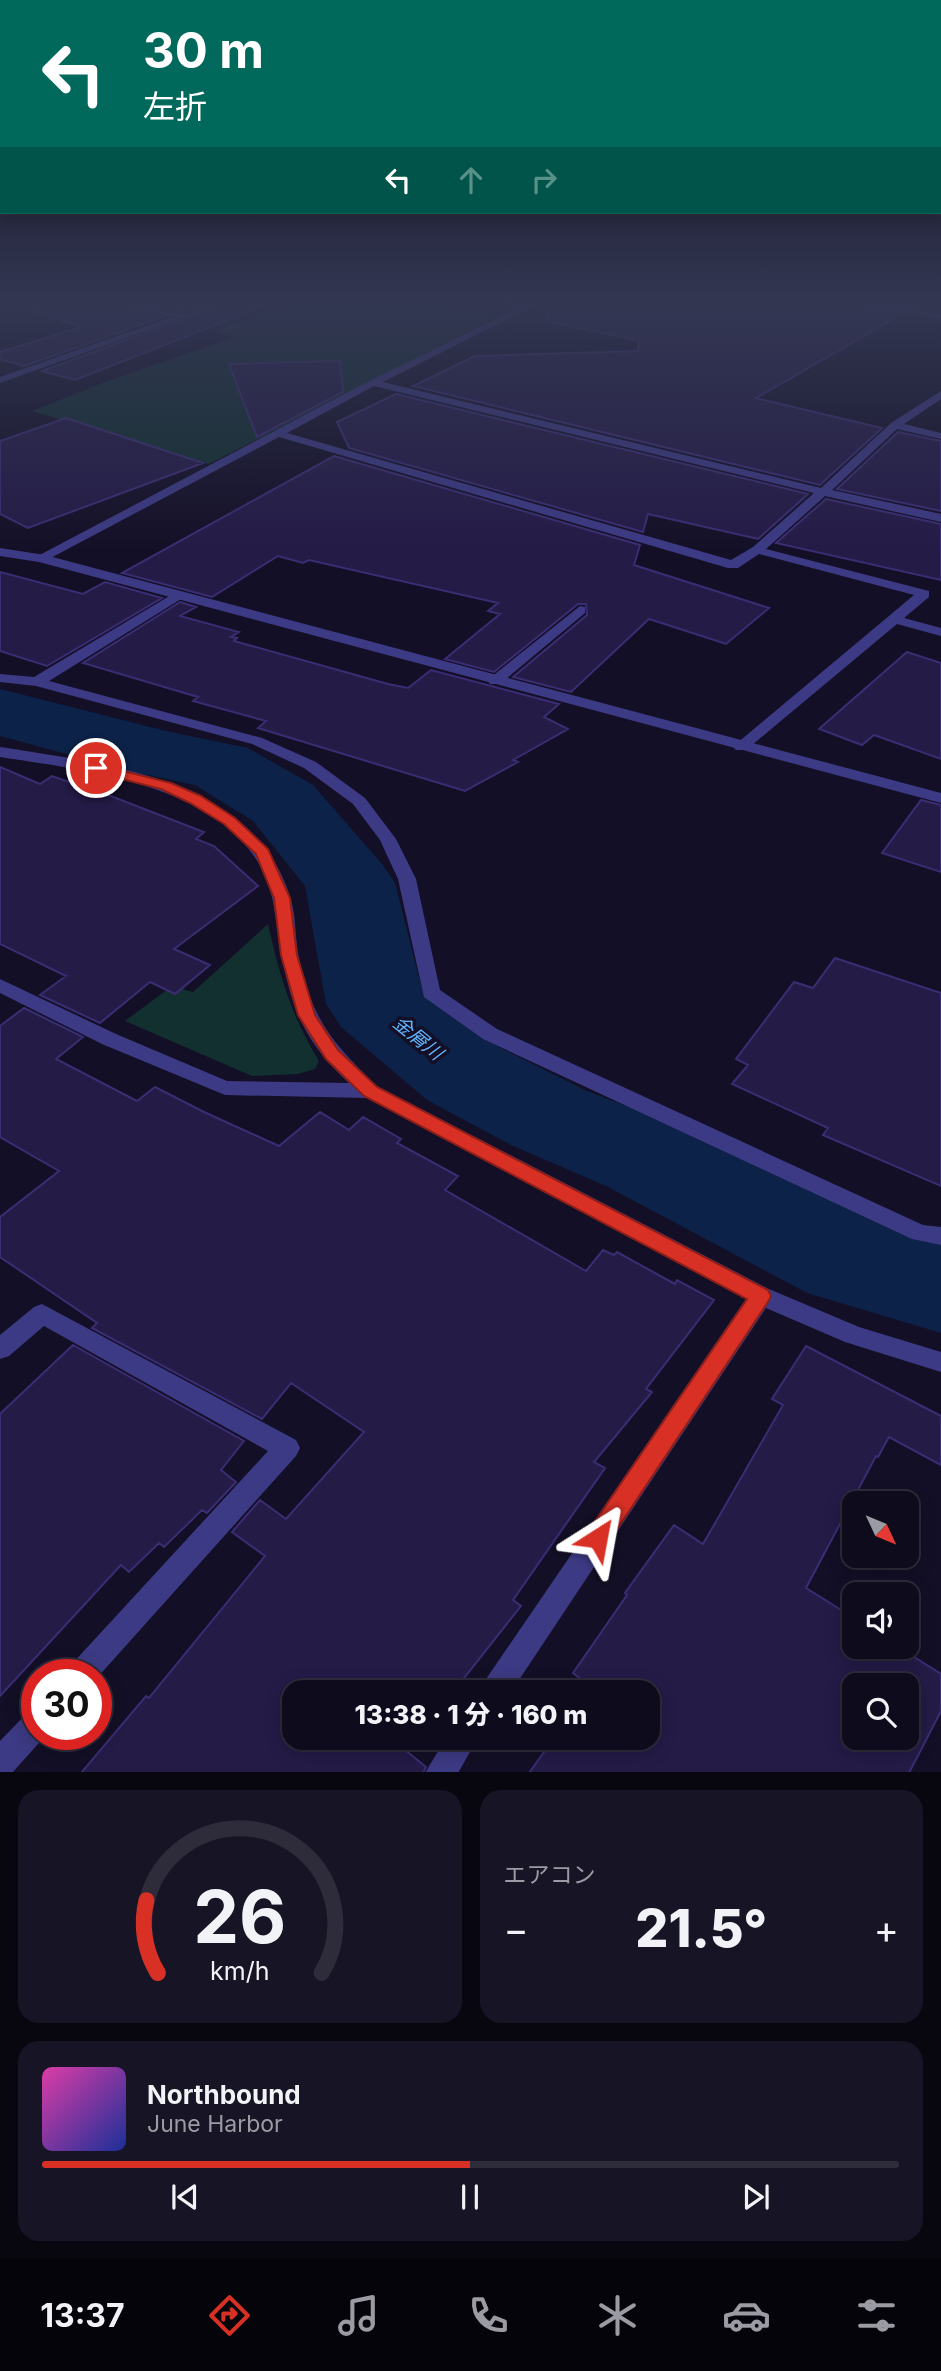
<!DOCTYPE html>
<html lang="ja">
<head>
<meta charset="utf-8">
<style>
  body { margin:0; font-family:Inter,"Noto Sans JP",sans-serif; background:#171425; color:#f1f3f6; height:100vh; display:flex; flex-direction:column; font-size:26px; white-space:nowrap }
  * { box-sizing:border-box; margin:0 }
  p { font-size:23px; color:#9b9ba3 }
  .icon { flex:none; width:38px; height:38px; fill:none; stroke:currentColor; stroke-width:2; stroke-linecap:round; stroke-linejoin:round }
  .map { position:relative; height:1772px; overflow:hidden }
  .drawer { display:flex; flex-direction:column; gap:18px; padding:18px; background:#08060f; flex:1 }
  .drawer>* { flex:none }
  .top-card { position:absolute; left:0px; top:0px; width:942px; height:214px; box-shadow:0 4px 18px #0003,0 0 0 2px #2e2b3b; background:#00695c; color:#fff; overflow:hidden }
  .needle { width:46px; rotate:134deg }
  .fabs { position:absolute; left:842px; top:1491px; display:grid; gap:14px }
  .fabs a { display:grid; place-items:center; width:77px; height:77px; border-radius:14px; background:#0e0b1c; box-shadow:0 4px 18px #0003,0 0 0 2px #2e2b3b; font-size:35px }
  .speed { position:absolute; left:21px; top:1659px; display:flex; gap:14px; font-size:35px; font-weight:700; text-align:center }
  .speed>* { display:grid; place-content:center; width:91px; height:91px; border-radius:50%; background:#0e0b1c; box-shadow:0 4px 18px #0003,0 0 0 2px #2e2b3b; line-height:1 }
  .speed .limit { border:10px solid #d22; background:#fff; color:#111 }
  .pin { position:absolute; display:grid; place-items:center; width:60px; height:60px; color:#fff; margin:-30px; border:4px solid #fff; border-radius:50%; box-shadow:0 2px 7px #0007 }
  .me { position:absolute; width:77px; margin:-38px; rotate:34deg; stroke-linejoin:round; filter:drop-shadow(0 0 5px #0008) }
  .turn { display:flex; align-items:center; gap:24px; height:147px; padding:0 28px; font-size:32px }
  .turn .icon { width:91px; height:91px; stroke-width:2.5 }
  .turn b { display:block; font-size:49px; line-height:60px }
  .lanes { display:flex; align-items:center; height:66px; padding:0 28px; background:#0003; justify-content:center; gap:35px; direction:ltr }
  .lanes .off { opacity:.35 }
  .big { font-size:52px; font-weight:800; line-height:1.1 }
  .drawer .tile { flex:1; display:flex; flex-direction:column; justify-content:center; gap:10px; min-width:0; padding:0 24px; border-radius:21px; background:#171425 }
  .drawer .dial { align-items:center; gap:0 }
  .dial svg { height:182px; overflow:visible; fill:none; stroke:#2e2b3b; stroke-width:7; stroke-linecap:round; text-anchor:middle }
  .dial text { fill:#f1f3f6; stroke:none }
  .song { display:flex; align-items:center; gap:21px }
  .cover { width:84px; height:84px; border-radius:10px; background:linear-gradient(135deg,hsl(320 70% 55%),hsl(230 70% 35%)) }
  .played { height:7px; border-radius:4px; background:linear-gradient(90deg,#d93025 50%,#2e2b3b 50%) }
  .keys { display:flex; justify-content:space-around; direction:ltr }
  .heat { display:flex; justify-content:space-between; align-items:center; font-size:38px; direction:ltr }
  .drawer .tiles { flex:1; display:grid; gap:18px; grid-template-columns:1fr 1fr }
  .tile:last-child { grid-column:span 2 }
  .trip { position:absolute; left:282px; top:1680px; width:378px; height:70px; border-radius:21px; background:#0e0b1c; box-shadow:0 4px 18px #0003,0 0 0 2px #2e2b3b; font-weight:800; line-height:70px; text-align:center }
  .tabs { display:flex; height:112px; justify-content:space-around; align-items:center; background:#06040b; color:#9b9ba3 }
  .tabs .icon { width:49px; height:49px }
  .tabs .selected { color:#d93025 }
  .tabs b { font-size:32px; color:#f1f3f6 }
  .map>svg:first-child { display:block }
  .green { fill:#12302f }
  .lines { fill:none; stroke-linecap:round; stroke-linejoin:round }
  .river { fill:#0c2248; fill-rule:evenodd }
  .building { fill:#241b47; stroke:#3b2d73; stroke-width:2; fill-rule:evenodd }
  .service { fill:#3d3a85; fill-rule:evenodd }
  .minor { fill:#3d3a85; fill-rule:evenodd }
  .tertiary { fill:#3d3a85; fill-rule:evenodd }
  .route { fill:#d93025; stroke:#8d1f18; stroke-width:2 }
  .labels { text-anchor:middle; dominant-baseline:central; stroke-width:7; stroke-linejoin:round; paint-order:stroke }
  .water-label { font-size:19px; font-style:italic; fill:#62b6ff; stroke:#130f26 }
</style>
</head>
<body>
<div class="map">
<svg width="941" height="1773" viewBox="0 0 941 1773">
  <rect width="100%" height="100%" fill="#130f26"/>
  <path class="green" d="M 283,303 L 445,303 L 500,315 L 209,464 L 32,411 L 108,381 L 233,338 L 214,331 Z
    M 268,924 C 280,977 291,1015 319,1061 L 315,1069 L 298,1074 L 252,1076 L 125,1021 L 172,986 L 193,992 Z"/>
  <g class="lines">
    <path class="river" d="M 0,689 L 166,731 L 248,748 L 313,785 L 382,864 L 395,883 L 422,989 L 501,1048 L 587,1091 L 684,1128 L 878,1221 L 941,1237 L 941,1333 L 807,1293 L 606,1186 L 511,1145 L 427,1100 L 341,1027 L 326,1004 L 305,886 L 253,821 L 195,785 L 133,772 L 0,736 Z"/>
  </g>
  <path class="building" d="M 32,303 L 123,303 L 163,317 L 24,366 L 0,359 L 0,352 L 82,327 L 31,310 Z
    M 144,303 L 209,303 L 180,311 Z
    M 226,303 L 263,303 L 264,306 L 75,380 L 42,371 Z
    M 549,303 L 852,303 L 902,314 L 756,398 L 882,428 L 820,485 L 413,386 L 475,356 L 638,351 L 639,341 L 547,321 Z
    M 340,361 L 343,392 L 257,437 L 229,364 Z
    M 396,394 L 808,494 L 758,539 L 648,514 L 643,532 L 349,448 L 337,422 Z
    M 66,418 L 203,463 L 28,528 L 0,514 L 0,441 Z
    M 898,432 L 941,441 L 941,511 L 837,489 Z
    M 334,456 L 640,545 L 634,565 L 769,608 L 726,644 L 649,619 L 571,692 L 513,677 L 587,615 L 586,604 L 578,604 L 494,672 L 445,659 L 500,614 L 488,611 L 498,603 L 309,560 L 303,563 L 278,556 L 212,597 L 122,573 Z
    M 826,499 L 941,524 L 941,580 L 776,543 Z
    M 0,572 L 83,594 L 105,582 L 162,598 L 47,666 L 0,651 Z
    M 180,602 L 196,607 L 180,616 L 239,632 L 231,637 L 237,638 L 234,641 L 388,684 L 408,688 L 431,670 L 559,704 L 544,717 L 568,729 L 513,760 L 518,762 L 465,791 L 258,728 L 266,721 L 193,701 L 198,697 L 83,663 Z
    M 907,652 L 941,663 L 941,759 L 874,735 L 862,745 L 819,729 Z
    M 0,767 L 40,784 L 52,776 L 69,782 L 72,781 L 204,832 L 196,839 L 214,846 L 258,886 L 174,949 L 210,965 L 175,994 L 150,982 L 100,1023 L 40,995 L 66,976 L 0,944 Z
    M 921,800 L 941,805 L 941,872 L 882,853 Z
    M 835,958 L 941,993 L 941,1186 L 823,1135 L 828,1128 L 732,1084 L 748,1065 L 736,1059 L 794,982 L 813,988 Z
    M 24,1008 L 83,1037 L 56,1059 L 137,1101 L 155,1087 L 204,1112 L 279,1146 L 320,1112 L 349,1130 L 363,1117 L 401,1139 L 397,1143 L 458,1176 L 445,1190 L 586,1271 L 603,1250 L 614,1255 L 617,1252 L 675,1284 L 677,1280 L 714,1300 L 646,1389 L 652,1392 L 594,1462 L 605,1468 L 513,1600 L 521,1606 L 453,1692 L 294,1692 L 294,1738 L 412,1738 L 404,1749 L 426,1767 L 423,1773 L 81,1773 L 146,1696 L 149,1698 L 265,1556 L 232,1532 L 260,1500 L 286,1519 L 364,1432 L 291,1383 L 262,1419 L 92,1328 L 97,1323 L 0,1257 L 0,1217 L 59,1171 L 0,1137 L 0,1026 Z
    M 73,1345 L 244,1441 L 221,1470 L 236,1482 L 207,1513 L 202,1510 L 164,1547 L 159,1543 L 129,1572 L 121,1565 L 0,1696 L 0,1414 Z
    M 806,1346 L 941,1416 L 941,1465 L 889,1437 L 878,1457 L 876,1456 L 806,1588 L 854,1618 L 854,1647 L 898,1647 L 941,1674 L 941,1711 L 909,1773 L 529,1773 L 554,1738 L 648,1738 L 648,1692 L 586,1692 L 590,1686 L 573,1673 L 627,1595 L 625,1593 L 674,1525 L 703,1544 L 783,1405 L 772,1399 ZM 854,1685 L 906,1685 L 906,1738 L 854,1738 Z"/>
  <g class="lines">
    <path class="service" d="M 580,606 L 585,607 L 585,613 L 500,684 L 490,684 L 488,681 L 490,678 Z"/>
    <path class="minor" d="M 125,303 C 145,303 162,314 180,314 C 195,314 208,303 224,303 L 0,383 L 0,377 L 172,317 Z
      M 528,303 L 540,303 L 383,382 L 821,488 L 891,423 L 941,391 L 941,399 L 904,424 L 941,433 L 941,439 L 897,429 L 832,490 L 941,514 L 941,522 L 825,496 L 766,549 L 929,591 L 929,597 L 904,618 L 941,628 L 941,636 L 897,624 L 746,750 L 736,750 L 733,747 L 736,744 L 914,595 L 759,554 L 738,568 L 728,568 L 279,437 L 45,561 L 35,561 L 34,558 L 369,381 ZM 374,386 L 814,493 L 753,547 L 731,560 L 287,433 Z
      M 855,303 L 878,303 L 941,313 L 941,319 Z
      M 176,592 L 183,596 L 181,599 L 49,681 L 262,738 L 316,762 L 365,798 L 396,839 L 416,879 L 440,990 L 497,1029 L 923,1225 L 941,1227 L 941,1245 L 912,1239 L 483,1039 L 424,997 L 398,879 L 380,840 L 353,804 L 304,768 L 252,744 L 36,686 L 0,682 L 0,674 L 34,677 Z
      M 0,747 C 107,764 256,778 291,900 C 296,917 295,935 298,953 C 310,1017 332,1043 377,1086 L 769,1289 L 859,1327 L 941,1352 L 941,1372 L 845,1342 L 766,1308 L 511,1692 L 480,1692 L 484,1682 L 746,1299 L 367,1098 L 225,1095 L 102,1044 L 0,993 L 0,979 L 116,1034 L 227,1081 L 349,1083 C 288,1028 287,982 274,907 C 255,788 96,772 0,757 Z
      M 42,1304 L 296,1440 L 300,1448 L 296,1456 L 96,1679 L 96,1675 L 67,1675 L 71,1665 L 268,1451 L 44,1326 L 9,1356 L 0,1359 L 0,1335 L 34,1307 Z
      M 37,1708 L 37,1734 L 47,1734 L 12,1773 L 0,1773 L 0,1741 L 27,1713 Z
      M 446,1738 L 478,1738 L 458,1773 L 425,1773 Z"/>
    <path class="tertiary" d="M 0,548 L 45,555 L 941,793 L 941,803 L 39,562 L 0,556 Z"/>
  </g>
  <linearGradient id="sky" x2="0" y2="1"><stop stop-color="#0a0815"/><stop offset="0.55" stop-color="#333752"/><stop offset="1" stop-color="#333752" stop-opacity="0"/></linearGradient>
  <rect width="941" height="551" fill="url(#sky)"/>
  <path class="route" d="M 96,764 L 171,783 L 201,796 L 235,818 L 268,849 L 290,898 L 297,955 L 315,1015 L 338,1050 L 377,1087 L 768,1290 L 771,1296 L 768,1302 L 606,1546 L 598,1549 L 589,1546 L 585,1538 L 589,1530 L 747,1299 L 364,1096 L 326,1059 L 298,1015 L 281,955 L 274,898 L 256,854 L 224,824 L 190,803 L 161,789 L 90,771 L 88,768 L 90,765 Z"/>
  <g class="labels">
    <g class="water-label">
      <text transform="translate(418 1038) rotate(39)">金屑川</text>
    </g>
  </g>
</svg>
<div class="fabs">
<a><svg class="needle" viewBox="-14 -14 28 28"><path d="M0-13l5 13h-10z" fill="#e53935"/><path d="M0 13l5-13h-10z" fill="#9b9ba3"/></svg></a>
<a><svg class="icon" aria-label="sound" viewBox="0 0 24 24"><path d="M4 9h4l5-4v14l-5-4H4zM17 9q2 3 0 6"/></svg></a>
<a><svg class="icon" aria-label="search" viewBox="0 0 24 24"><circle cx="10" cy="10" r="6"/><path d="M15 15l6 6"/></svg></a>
</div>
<div class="speed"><div class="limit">30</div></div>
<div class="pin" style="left:96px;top:768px;background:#d93025"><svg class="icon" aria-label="arrive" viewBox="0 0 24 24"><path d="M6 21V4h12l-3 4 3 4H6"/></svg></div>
<svg class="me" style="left:598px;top:1538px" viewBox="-20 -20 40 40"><path d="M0-17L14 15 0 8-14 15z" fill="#d93025" stroke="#fff" stroke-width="4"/></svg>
<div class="trip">13:38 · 1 分 · 160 m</div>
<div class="top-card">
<div class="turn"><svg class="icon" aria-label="left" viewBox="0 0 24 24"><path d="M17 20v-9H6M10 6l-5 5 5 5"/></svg><div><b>30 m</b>左折</div></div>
<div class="lanes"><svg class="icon" aria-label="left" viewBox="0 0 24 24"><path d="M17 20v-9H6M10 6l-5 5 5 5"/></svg><svg class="icon off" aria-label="ahead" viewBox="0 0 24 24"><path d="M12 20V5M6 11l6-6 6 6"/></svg><svg class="icon off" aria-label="right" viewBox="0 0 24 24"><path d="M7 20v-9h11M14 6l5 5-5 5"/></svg></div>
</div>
</div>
<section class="drawer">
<div class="tiles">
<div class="tile dial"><svg viewBox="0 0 100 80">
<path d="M14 69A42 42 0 1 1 86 69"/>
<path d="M14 69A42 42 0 0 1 9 37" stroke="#d93025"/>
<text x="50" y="56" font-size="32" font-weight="700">26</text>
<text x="50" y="72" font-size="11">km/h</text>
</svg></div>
<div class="tile"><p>エアコン</p>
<div class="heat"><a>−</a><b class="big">21.5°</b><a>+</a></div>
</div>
<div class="tile">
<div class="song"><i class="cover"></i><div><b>Northbound</b><p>June Harbor</p></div></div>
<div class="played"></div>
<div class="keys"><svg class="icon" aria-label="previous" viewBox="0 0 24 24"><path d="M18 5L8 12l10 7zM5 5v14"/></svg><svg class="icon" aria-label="pause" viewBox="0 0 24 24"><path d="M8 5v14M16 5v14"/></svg><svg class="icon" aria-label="next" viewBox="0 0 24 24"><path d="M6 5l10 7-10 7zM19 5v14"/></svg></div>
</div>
</div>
</section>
<nav class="tabs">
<b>13:37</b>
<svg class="icon selected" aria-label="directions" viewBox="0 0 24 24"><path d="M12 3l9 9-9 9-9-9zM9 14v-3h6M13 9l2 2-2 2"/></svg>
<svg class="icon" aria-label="music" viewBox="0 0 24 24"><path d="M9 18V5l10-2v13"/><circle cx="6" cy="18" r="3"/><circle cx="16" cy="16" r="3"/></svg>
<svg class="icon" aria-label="phone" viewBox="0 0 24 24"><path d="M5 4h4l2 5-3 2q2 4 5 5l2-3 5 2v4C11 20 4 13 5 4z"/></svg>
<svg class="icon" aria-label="climate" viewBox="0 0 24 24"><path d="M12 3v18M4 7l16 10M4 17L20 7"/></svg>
<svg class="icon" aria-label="car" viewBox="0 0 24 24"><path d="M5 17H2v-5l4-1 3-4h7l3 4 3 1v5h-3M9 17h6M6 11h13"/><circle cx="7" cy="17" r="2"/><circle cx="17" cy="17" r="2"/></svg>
<svg class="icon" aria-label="filters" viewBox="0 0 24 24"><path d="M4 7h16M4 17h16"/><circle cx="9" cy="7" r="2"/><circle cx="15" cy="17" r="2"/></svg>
</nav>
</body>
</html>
